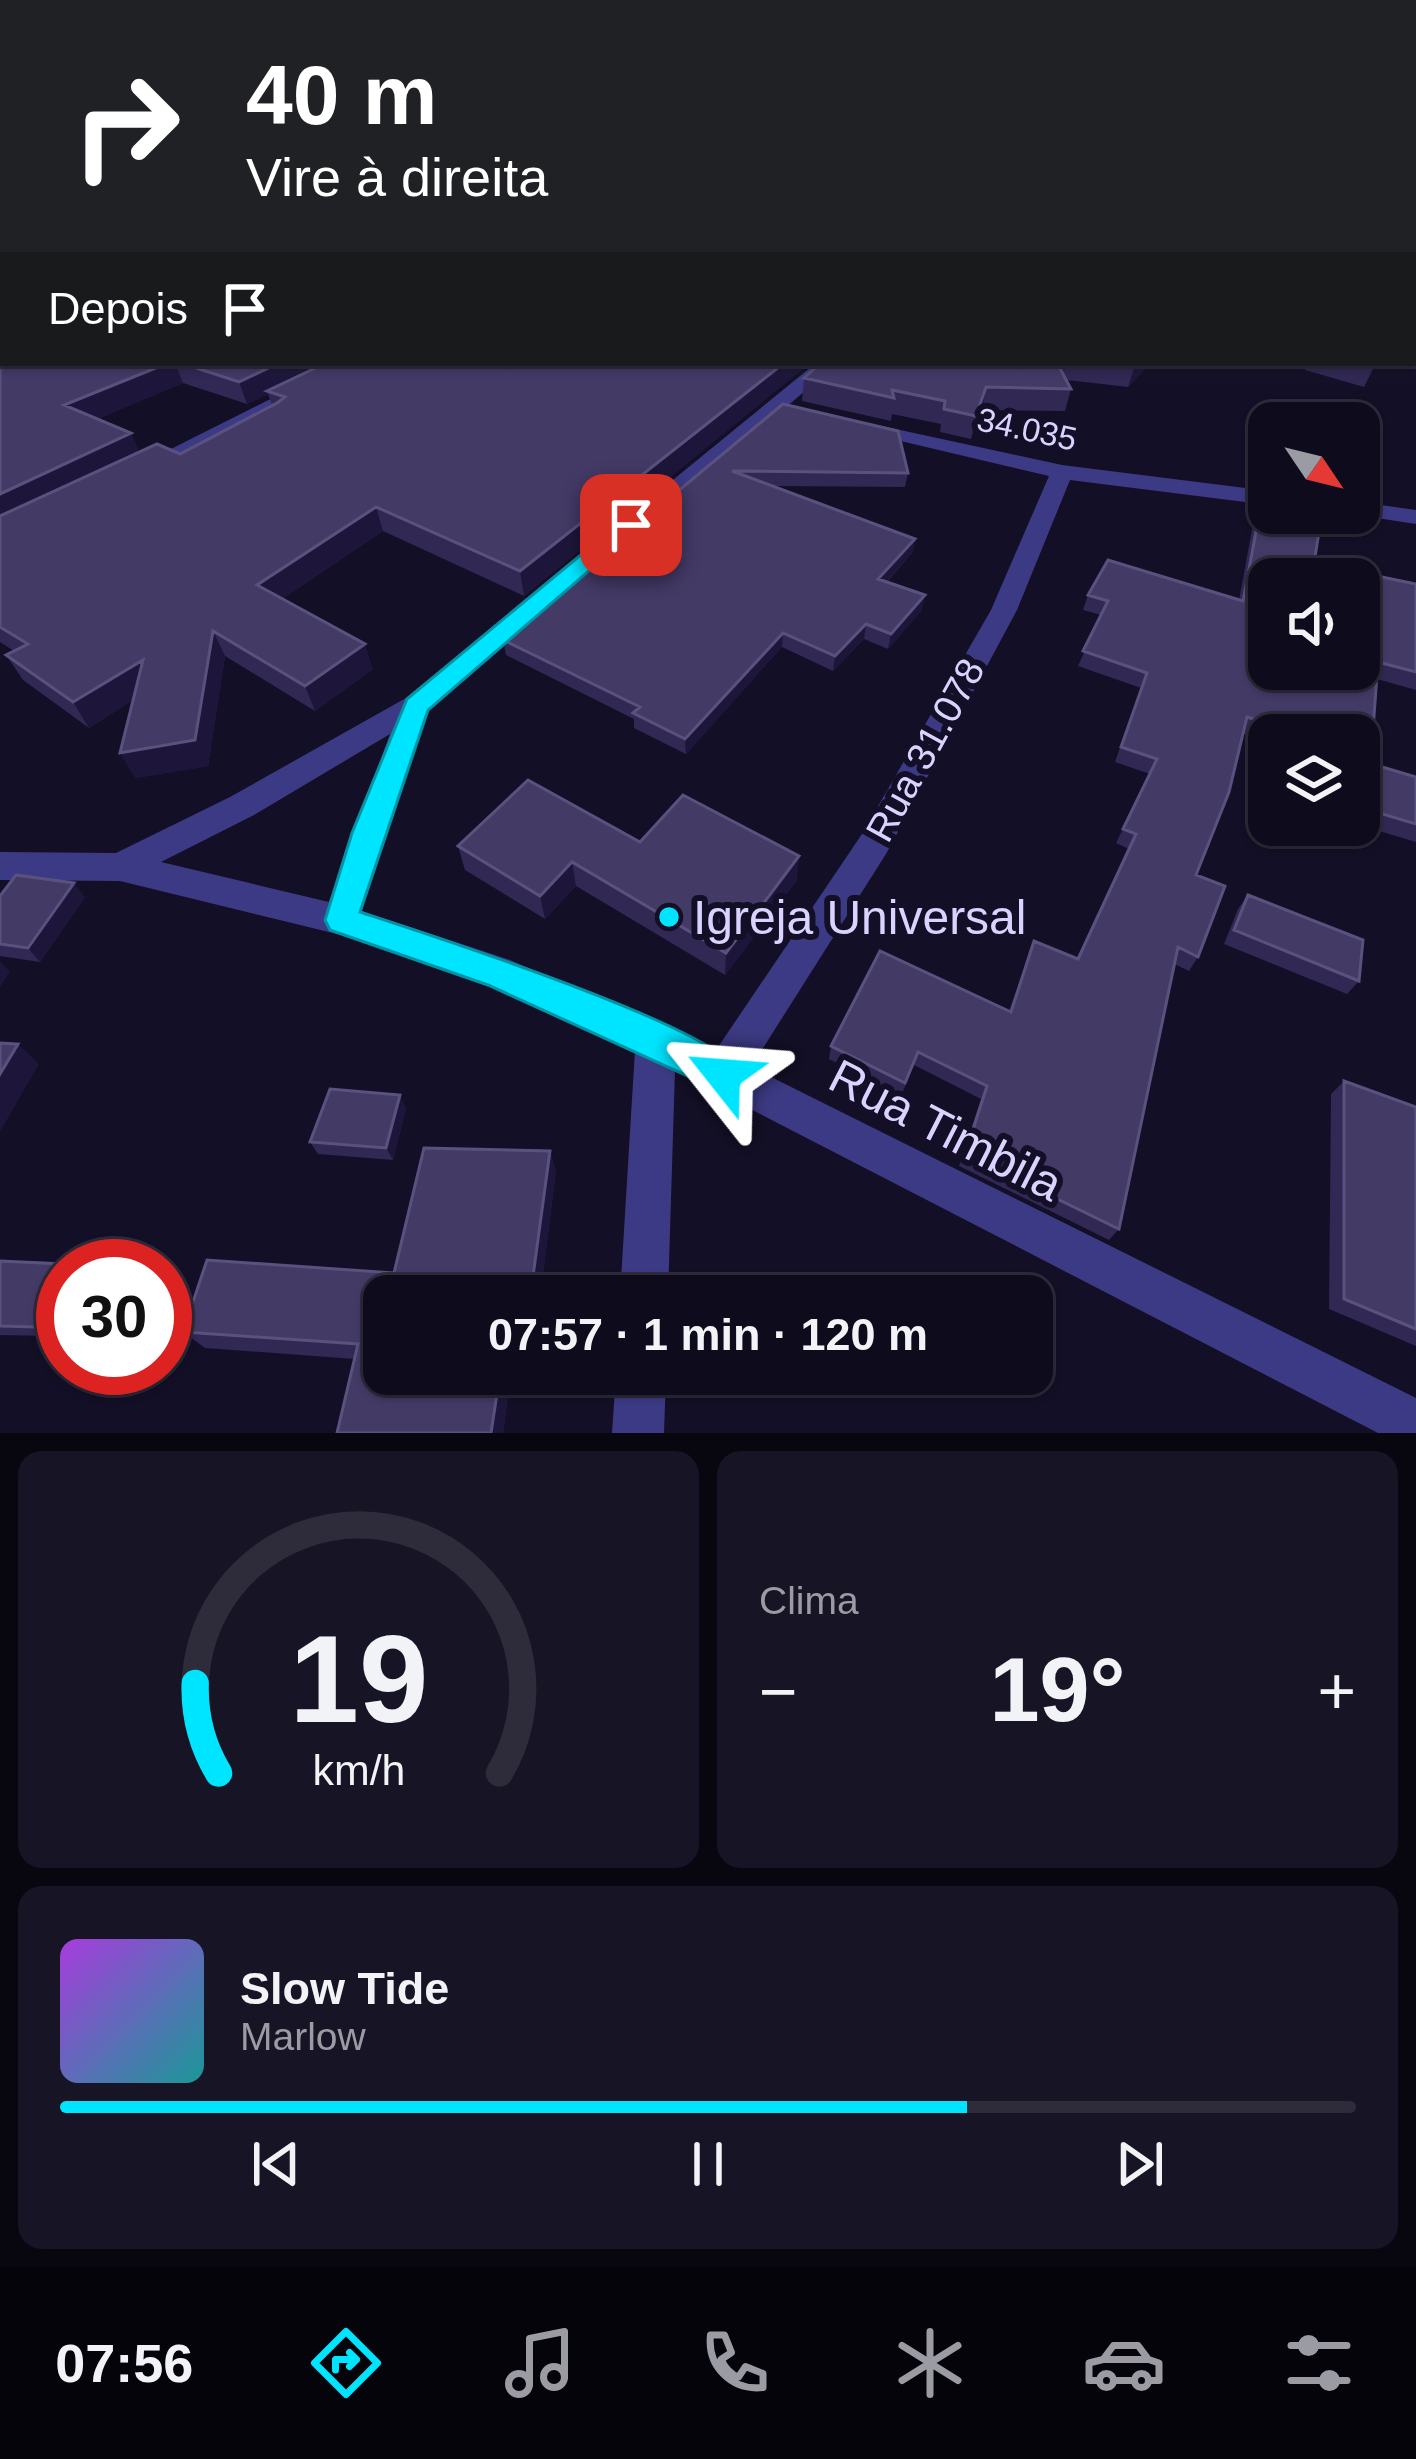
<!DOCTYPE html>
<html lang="pt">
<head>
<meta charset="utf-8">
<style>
  body { margin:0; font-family:Helvetica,sans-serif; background:#171425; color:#f1f3f6; height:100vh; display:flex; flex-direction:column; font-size:45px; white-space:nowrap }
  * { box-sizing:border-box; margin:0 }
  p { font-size:39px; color:#9b9ba3 }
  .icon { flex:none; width:66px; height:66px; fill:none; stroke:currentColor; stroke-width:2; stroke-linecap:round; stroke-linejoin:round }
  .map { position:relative; height:1433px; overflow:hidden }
  .side { display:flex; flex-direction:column; gap:18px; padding:18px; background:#08060f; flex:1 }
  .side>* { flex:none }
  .guide { position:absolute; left:0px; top:0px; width:1416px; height:366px; box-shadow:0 3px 9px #0004,0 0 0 3px #2e2b3b; background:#202124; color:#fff; overflow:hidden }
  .needle { width:78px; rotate:125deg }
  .tools { position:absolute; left:1248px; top:402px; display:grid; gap:24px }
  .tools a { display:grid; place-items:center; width:132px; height:132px; border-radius:24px; background:#0e0b1c; box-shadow:0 3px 9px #0004,0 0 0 3px #2e2b3b; font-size:60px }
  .speed { position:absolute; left:36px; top:1239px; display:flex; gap:24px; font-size:60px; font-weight:700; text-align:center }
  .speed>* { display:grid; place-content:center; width:156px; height:156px; border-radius:50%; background:#0e0b1c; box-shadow:0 3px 9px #0004,0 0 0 3px #2e2b3b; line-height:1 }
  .speed .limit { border:18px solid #d22; background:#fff; color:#111 }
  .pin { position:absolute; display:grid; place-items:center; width:102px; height:102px; color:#fff; margin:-51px; border-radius:24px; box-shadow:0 6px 18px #0006 }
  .me { position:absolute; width:132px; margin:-66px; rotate:298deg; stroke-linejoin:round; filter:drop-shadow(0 0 9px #0008) }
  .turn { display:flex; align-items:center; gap:42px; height:252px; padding:0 48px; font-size:54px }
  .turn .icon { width:156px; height:156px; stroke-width:2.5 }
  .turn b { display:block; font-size:84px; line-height:102px }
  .then { display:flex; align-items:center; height:114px; padding:0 48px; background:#0003; gap:24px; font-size:45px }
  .big { font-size:90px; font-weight:600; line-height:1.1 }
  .side .card { flex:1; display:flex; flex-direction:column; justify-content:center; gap:18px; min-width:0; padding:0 42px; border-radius:24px; background:#171425 }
  .side .dial { align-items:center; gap:0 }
  .dial svg { height:312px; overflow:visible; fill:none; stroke:#2e2b3b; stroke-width:7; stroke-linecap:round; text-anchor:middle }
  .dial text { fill:#f1f3f6; stroke:none }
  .song { display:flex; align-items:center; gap:36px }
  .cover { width:144px; height:144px; border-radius:18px; background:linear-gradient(135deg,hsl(280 70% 55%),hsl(180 70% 35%)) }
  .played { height:12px; border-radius:6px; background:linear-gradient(90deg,#00e5ff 70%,#2e2b3b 70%) }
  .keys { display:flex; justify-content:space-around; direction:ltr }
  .heat { display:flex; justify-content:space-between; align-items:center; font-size:66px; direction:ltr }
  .side .tiles { flex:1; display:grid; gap:18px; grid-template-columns:1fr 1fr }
  .card:last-child { grid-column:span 2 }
  .trip { position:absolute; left:363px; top:1275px; width:690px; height:120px; border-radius:24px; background:#0e0b1c; box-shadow:0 3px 9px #0004,0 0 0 3px #2e2b3b; font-weight:600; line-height:120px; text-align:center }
  .dock { display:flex; height:192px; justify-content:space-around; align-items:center; background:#06040b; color:#9b9ba3 }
  .dock .icon { width:84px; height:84px }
  .dock .current { color:#00e5ff }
  .dock b { font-size:54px; color:#f1f3f6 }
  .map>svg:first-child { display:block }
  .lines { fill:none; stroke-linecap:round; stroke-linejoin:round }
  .street { fill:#3d3a85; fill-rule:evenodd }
  .primary { fill:#c25bff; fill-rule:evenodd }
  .wall { fill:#312854; fill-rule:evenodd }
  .shaded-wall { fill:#1d163a }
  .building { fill:#433a66; stroke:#5a527e; stroke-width:3; fill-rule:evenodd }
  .route { fill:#00e5ff; stroke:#0095a6; stroke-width:3 }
  .poi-dot { fill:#00e5ff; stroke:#130f26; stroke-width:4.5 }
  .labels { text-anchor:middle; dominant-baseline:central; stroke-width:12; stroke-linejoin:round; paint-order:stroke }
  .far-street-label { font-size:33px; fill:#d9d4ff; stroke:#130f26 }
  .street-label { font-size:39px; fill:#d9d4ff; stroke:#130f26 }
  .near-poi-label { font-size:48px; fill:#d9d4ff; stroke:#130f26; text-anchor:start }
  .near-street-label { font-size:48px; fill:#d9d4ff; stroke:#130f26 }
</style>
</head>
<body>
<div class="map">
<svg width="1416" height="1433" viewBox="0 0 1416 1433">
  <rect width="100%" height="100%" fill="#130f26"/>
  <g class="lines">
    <path class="street" d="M 342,363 L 367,363 L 148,475 L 132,475 L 129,470 Z
      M 816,363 L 838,363 L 429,710 L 384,833 L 362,911 L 510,960 L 716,1050 L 862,834 L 991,610 L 1049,476 L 854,430 L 854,420 L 1062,465 L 1269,491 L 1269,505 L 1070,480 L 1017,610 L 886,854 L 751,1067 L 1416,1398 L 1416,1433 L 1378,1433 L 675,1070 L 668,1296 L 620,1296 L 635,1050 L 487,985 L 341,935 L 120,881 L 0,880 L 0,852 L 116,853 L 230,797 L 406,698 ZM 390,734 L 329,902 L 161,862 L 254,815 Z
      M 1359,502 L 1416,510 L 1416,524 L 1351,514 L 1359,513 Z
      M 616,1374 L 666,1374 L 664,1433 L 612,1433 Z"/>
    <path class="primary" d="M 0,189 L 3,189 L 0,198 Z"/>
  </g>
  <path class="wall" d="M 1413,198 L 1416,199 L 1416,281 L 1413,274 Z
    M 0,303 L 3,363 L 810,363 L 524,596 L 383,531 L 282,599 L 373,669 L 315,711 L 225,656 L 208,766 L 135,778 L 133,700 L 89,728 L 23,680 L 6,655 L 14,651 L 0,642 ZM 183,383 L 247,404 L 268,394 L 272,405 L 180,454 L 139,452 L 131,433 L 97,419 Z
    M 821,363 L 1151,363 L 1128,387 L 1067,380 L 1071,389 L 1065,411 L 982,410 L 971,439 L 940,432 L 941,424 L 892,414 L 891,421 L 802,401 L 804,378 Z
    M 1161,363 L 1183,363 L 1182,368 Z
    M 1308,363 L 1375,363 L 1375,365 L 1364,387 L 1305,370 Z
    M 783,404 L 908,473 L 905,487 L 771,486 L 915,539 L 912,553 L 887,582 L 922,610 L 888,649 L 864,639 L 833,671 L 782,647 L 686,754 L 634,728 L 634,719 L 506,655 L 503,640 L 554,601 L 553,595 Z
    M 1269,453 L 1269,487 L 1261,485 Z
    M 1263,494 L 1314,563 L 1416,584 L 1416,690 L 1377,679 L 1371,756 L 1367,763 L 1416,777 L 1416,842 L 1359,825 L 1359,735 L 1269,735 L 1269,742 L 1244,734 L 1196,875 L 1198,957 L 1189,971 L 1174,964 L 1119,1229 L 1109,1240 L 959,1166 L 981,1099 L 914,1065 L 901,1096 L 829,1059 L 831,1046 L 1009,1011 L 1034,941 L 1078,959 L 1129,849 L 1116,843 L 1150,774 L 1115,762 L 1141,688 L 1078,666 L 1101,615 L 1083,610 L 1088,595 L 1239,600 L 1256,508 Z
    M 640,842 L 797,880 L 725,975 L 576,886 L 545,919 L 465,870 L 458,846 Z
    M 1248,895 L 1359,981 L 1347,994 L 1224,944 L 1238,909 Z
    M 0,896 L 85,897 L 40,962 L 0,956 Z
    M 1344,1081 L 1416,1107 L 1416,1346 L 1329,1309 L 1331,1094 Z
    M 406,1108 L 393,1160 L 318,1154 L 310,1142 Z
    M 424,1148 L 550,1151 L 556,1172 L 540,1296 L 384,1296 L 384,1374 L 511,1374 L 503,1433 L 337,1433 L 354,1359 L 205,1348 L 183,1332 L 207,1260 L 394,1273 Z
    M 0,1261 L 51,1336 L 0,1335 Z"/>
  <path class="shaded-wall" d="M 168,363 L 175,363 L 183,383 L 76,428 L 64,405 Z
    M 279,363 L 332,363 L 267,391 L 268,394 L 247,404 L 239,382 Z
    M 784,363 L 810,363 L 524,596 L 520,571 Z
    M 1137,363 L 1151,363 L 1128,387 L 1135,365 Z
    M 986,387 L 982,410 L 971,439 L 976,416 Z
    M 131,433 L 141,456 L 0,525 L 0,494 Z
    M 376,507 L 383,531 L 267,609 L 257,585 Z
    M 915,539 L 912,553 L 876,593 L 878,579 Z
    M 925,595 L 922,610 L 888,649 L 891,634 Z
    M 866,624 L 864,639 L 833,671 L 835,656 Z
    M 213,631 L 225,656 L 208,766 L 135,778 L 120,753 Z
    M 783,633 L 782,647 L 686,754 L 685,739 Z
    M 365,644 L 373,669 L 315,711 L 305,686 Z
    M 143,660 L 157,685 L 89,728 L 73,702 Z
    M 799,856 L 797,880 L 725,975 L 726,953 Z
    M 572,862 L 576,886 L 545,919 L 540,896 Z
    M 74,883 L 85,897 L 40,962 L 28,948 Z
    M 0,961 L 10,972 L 0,987 Z
    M 18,1044 L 39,1064 L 0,1132 L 0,1074 Z
    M 400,1095 L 406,1108 L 393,1160 L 386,1148 Z
    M 550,1151 L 556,1172 L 540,1296 L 533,1296 L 531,1291 Z
    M 63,1264 L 65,1266 L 63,1266 L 63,1308 L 51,1336 L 35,1327 Z
    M 500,1374 L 511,1374 L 503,1433 L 491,1433 Z"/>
  <path class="building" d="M 1413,198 L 1416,199 L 1416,248 L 1413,234 Z
    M 3,302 L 3,363 L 168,363 L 64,405 L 131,433 L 0,494 L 0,303 Z
    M 181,363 L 279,363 L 239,382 Z
    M 326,363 L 784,363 L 520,571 L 376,507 L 257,585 L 365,644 L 305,686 L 213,631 L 195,740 L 120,753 L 143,660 L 73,702 L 6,655 L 28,644 L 0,627 L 0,516 L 157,444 L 180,454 L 277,403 L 285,397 L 267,391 Z
    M 821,363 L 1057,363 L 1071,389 L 986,387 L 976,416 L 944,409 L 945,401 L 892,390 L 894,398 L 804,378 Z
    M 783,404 L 898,431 L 908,473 L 732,471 L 915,539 L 878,579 L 925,595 L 891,634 L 866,624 L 835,656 L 783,633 L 685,739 L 633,713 L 640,707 L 503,640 L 558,597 L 553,595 Z
    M 1269,493 L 1269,513 L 1322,513 L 1314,563 L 1416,584 L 1416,672 L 1378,662 L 1371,756 L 1359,752 L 1359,735 L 1304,735 L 1247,717 L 1229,792 L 1196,875 L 1225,886 L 1198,957 L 1178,947 L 1119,1229 L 965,1154 L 987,1086 L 918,1052 L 905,1083 L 831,1046 L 880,951 L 1011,1012 L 1034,941 L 1078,959 L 1136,834 L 1123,829 L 1157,759 L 1121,747 L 1147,673 L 1083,651 L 1108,601 L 1088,595 L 1108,560 L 1243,601 L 1263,494 ZM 1269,579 L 1359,579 L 1359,669 L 1269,669 Z
    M 1359,760 L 1416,777 L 1416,824 L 1359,807 Z
    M 528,780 L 640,842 L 683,795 L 799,856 L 726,953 L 572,862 L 540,896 L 458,846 Z
    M 16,875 L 74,883 L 28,948 L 0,944 L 0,896 Z
    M 1248,895 L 1363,940 L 1359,981 L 1234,930 Z
    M 0,1043 L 18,1044 L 0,1074 Z
    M 1344,1081 L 1416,1107 L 1416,1329 L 1344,1299 Z
    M 330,1089 L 400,1095 L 386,1148 L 310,1142 Z
    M 424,1148 L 550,1151 L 531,1291 L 512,1290 L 511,1296 L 384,1296 L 384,1374 L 500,1374 L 491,1433 L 337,1433 L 358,1344 L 183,1332 L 207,1260 L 394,1273 Z
    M 0,1261 L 63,1264 L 35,1327 L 0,1326 Z"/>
  <linearGradient id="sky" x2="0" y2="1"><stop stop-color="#0a0815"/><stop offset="0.48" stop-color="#333752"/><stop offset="1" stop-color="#333752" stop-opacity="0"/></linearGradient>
  <rect width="1416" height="385" fill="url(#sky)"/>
  <path class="route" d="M 623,520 L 642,525 L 428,710 L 360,912 C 421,932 722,1028 742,1075 L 736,1087 L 723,1092 L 488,985 L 330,930 L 325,920 L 352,833 L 407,699 Z"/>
  <circle class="poi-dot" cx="669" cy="917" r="12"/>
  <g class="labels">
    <g class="far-street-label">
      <text transform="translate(1027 429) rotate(12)">34.035</text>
    </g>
    <g class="street-label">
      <text transform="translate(925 750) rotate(-61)">Rua 31.078</text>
    </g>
    <g class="near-poi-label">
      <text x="693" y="917">Igreja Universal</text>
    </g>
    <g class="near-street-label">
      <text transform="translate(946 1130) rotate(27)">Rua Timbila</text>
    </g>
  </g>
</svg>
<div class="tools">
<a><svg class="needle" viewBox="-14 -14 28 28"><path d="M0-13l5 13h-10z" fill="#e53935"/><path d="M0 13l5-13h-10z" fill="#9b9ba3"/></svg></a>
<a><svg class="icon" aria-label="sound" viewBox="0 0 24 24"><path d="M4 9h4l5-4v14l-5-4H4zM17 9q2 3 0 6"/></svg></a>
<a><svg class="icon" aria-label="layers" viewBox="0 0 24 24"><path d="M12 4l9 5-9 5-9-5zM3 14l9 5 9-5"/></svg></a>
</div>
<div class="speed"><div class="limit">30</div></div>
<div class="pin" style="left:631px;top:525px;background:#d93025"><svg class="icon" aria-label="arrive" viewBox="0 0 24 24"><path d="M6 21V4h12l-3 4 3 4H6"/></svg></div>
<svg class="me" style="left:723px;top:1075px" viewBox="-20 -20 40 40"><path d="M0-17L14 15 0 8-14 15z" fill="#00e5ff" stroke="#fff" stroke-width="4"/></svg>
<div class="trip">07:57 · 1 min · 120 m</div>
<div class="guide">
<div class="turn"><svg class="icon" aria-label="right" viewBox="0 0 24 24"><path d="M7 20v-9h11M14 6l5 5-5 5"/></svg><div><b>40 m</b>Vire à direita</div></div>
<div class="then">Depois<svg class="icon" aria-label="arrive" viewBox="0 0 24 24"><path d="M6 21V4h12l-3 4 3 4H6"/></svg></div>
</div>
</div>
<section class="side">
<div class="tiles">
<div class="card dial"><svg viewBox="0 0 100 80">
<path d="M14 69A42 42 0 1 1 86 69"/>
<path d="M14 69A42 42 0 0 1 8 46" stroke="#00e5ff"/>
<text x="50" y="56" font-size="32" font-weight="700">19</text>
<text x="50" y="72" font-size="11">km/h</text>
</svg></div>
<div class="card"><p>Clima</p>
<div class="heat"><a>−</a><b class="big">19°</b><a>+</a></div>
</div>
<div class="card">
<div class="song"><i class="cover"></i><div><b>Slow Tide</b><p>Marlow</p></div></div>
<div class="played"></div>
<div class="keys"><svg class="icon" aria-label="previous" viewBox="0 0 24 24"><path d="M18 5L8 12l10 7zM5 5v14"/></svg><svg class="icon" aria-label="pause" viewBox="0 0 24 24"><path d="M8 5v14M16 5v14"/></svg><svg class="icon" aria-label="next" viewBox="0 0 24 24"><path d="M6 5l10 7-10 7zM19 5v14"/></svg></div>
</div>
</div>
</section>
<nav class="dock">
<b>07:56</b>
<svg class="icon current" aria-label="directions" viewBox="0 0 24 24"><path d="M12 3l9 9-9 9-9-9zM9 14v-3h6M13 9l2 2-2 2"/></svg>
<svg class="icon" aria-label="music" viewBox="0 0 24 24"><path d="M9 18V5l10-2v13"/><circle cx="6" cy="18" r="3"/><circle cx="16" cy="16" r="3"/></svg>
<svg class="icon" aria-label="phone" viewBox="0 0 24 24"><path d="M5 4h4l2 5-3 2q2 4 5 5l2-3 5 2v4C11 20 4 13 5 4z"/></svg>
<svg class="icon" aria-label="climate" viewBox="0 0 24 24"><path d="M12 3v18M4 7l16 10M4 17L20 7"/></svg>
<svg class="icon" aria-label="car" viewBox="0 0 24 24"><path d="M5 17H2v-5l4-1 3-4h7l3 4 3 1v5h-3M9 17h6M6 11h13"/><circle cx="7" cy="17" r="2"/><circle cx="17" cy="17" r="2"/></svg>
<svg class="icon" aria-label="filters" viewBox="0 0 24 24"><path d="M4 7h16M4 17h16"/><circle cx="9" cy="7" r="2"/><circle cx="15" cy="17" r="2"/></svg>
</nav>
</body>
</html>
